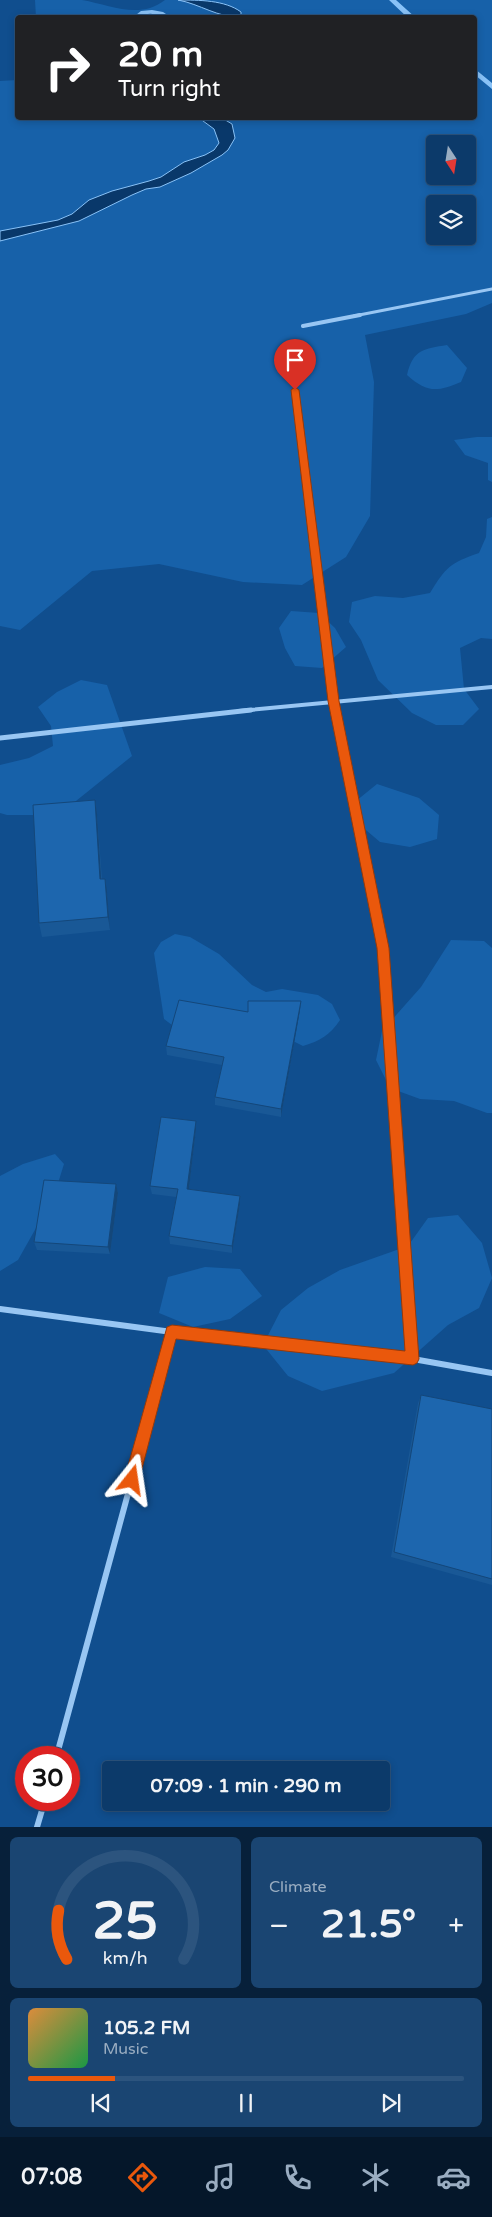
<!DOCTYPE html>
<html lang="en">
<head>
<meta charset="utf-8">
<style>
  body { margin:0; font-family:"Varela Round",sans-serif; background:#1a4572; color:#f1f3f6; height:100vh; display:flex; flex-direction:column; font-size:19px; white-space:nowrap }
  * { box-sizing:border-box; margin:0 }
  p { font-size:16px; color:#9aadc1 }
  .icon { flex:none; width:28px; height:28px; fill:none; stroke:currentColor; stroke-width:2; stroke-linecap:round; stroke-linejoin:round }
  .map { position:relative; height:1827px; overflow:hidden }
  .details { display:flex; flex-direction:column; gap:10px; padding:10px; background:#07203a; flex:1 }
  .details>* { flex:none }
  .guide { position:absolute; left:15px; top:15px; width:462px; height:105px; border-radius:5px; box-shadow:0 2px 8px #0003,0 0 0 1px #2c547e; background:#202124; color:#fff; overflow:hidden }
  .needle { width:32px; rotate:168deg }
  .controls { position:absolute; left:426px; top:135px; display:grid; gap:10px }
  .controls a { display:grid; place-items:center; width:50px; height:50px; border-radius:5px; background:#0c3a6a; box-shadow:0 2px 8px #0003,0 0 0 1px #2c547e; font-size:25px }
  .speed { position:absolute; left:15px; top:1746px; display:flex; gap:10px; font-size:25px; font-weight:700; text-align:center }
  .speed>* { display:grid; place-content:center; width:65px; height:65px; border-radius:50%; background:#0c3a6a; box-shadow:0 2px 8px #0003,0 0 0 1px #2c547e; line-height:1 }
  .speed .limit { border:8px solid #d22; background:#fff; color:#111 }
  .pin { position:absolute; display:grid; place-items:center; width:42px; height:42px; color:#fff; margin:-51px -21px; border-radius:50% 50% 50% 0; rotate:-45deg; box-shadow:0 0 5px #0007 }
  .pin .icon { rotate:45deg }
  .me { position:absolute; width:55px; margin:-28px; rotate:15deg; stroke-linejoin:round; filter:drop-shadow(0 0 4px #0008) }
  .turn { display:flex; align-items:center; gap:18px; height:105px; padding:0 20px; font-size:22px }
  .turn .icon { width:65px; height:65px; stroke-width:2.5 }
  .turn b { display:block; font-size:35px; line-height:42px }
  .big { font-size:38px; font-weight:700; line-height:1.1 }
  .details .tile { flex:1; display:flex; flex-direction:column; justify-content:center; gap:8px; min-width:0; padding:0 18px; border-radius:8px; background:#1a4572 }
  .details .dial { align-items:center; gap:0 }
  .dial svg { height:130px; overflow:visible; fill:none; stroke:#2c547e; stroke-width:7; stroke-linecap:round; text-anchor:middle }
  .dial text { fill:#f1f3f6; stroke:none }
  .song { display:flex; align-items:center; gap:15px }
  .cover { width:60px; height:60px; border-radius:8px; background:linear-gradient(135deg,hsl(30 70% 55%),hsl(140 70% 35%)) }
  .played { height:5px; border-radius:2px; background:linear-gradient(90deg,#ea580c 20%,#2c547e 20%) }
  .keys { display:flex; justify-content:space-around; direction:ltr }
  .heat { display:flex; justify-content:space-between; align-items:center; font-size:28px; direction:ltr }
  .details .tiles { flex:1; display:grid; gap:10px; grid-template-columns:1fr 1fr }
  .tile:last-child { grid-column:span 2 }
  .trip { position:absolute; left:102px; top:1761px; width:288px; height:50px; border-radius:5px; background:#0c3a6a; box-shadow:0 2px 8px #0003,0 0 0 1px #2c547e; font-weight:700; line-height:50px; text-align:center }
  .tabs { display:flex; height:80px; justify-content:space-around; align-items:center; background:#05172a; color:#9aadc1 }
  .tabs .icon { width:35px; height:35px }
  .tabs .current { color:#ea580c }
  .tabs b { font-size:22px; color:#f1f3f6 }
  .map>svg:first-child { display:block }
  .green { fill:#1761a9; fill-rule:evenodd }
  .water { fill:#09386a; stroke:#89c2f7 }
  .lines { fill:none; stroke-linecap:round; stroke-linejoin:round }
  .stream { fill:#89c2f7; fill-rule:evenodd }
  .service { stroke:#98c6f3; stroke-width:3 }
  .minor-far3 { stroke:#98c6f3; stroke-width:3 }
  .minor-far2 { stroke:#98c6f3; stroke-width:4 }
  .minor-far1 { stroke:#98c6f3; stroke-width:5 }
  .minor { stroke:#98c6f3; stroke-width:6 }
  .wall { fill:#195896 }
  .shaded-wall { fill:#14477a }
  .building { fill:#1d66ae; stroke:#14477a }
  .route { fill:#ea580c; stroke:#983908 }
</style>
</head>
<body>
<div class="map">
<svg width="492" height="1827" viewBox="0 0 492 1827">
  <rect width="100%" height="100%" fill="#104e8e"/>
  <path class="green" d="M 35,0 C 50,0 68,0 82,0 C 111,5 139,20 165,0 L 492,0 L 492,303 L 466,314 L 365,335 L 374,382 L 370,516 L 346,557 L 302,585 L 243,582 L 159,564 L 92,571 L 20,630 L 0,626 L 0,81 L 17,80 L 18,118 L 475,118 L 475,18 L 36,18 ZM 435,144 L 468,144 L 468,176 L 435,176 ZM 435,204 L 468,204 L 468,236 L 435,236 Z
    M 447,345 L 467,368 L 461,382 C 437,392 427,393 407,375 C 413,349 424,349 447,345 Z
    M 477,437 L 492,437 L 492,482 L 488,480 L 488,463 L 465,455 L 454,440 Z
    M 492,517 L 492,639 L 481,638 L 460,648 L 464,689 L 479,709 L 463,725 L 436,725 L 412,713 L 378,680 L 361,640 L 349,622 L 352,602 L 375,596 L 403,598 L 430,593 C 446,567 450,563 479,553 L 486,537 L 487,519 Z
    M 291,611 L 319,613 L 335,628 L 346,647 L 322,668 L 295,666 L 285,648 L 279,628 Z
    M 81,680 L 107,685 L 132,756 L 66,809 L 36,815 L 7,815 L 0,813 L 0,765 L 29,758 L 53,746 L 51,726 L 38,707 L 57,692 Z
    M 377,784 L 419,798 L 439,815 L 437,839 L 410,847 L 380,842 L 360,825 L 356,801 Z
    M 175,934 L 190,937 L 219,954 L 252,985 L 266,992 L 282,989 L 318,995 L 332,1004 L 340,1020 C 330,1035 320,1041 303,1046 L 289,1039 L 176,1028 L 164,1019 L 154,953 L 161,942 Z
    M 451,940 L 484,941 L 492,948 L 492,1113 L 487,1113 L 454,1101 L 420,1099 L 390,1088 L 376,1060 L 382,1031 L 421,987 Z
    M 55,1154 L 64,1164 L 54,1196 L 18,1260 L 0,1271 L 0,1176 L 23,1164 Z
    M 458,1215 L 482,1243 L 492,1278 L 479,1308 L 448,1325 L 394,1373 L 322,1391 L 288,1376 L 263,1345 L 281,1310 L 308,1288 L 340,1270 L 408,1246 L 428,1218 Z
    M 205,1267 L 240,1269 L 262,1296 L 230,1319 L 193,1327 L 159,1313 L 168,1277 Z"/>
  <path class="water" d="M 178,0 C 199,0 225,0 241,12 L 241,17 C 218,18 200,4 178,0 Z
    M 199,118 L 222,118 L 232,124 L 235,138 L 228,150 L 222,155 L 191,173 L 160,187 L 146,189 L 132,195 L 79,221 L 0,241 L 0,231 L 58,220 L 72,214 L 89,200 L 112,191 L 149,181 L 161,177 L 184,162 L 205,155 L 214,150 L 219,143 L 214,129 Z"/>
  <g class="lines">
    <path class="stream" d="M 389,0 L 396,0 L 416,18 L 408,18 Z
      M 152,10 L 163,12 L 172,18 C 164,18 159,14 152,14 C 145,13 139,18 132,18 L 141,11 Z
      M 475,69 L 492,83 L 492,89 L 475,75 Z"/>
    <path class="service" d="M 295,390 L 333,701"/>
    <path class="minor-far3" d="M 354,316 L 492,289"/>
    <path class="minor-far2" d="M 303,326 L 360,315
      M 333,701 L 335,711
      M 239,711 L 492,687"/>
    <path class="minor-far1" d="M 335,710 L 383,948 L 402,1207
      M 0,738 L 251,710"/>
    <path class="minor" d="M 402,1206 L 413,1359
      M 0,1309 L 172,1332 L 413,1359 L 492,1373
      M 56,1758 L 172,1332
      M 37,1827 L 45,1800"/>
  </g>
  <path class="wall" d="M 95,800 L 97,814 L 102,879 L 107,892 L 110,930 L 42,937 L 39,923 Z
    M 300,1010 L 281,1117 L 215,1105 L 215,1097 L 222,1065 L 167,1055 L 166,1046 L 248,1012 Z
    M 196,1129 L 189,1189 L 240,1196 L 240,1204 L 232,1253 L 170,1244 L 169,1236 L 176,1197 L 152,1194 L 150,1186 Z
    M 116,1184 L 118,1193 L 110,1254 L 37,1250 L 34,1242 Z
    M 421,1395 L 492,1409 L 492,1585 L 391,1557 L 418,1403 Z"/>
  <path class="shaded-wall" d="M 95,800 L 97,814 L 102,893 L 100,879 Z
    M 105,879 L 107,892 L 110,930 L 108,917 Z
    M 301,1001 L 300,1010 L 281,1117 L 281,1109 Z
    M 196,1121 L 196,1129 L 188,1197 L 187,1189 Z
    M 116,1184 L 118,1193 L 110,1254 L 108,1247 Z
    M 240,1196 L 240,1204 L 232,1253 L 232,1246 Z"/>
  <path class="building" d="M 95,800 L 100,879 L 105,879 L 108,917 L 39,923 L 33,805 Z
    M 179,1000 L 248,1012 L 248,1001 L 301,1001 L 281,1109 L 215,1097 L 224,1057 L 166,1046 Z
    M 161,1117 L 196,1121 L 187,1189 L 240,1196 L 232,1246 L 169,1236 L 178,1189 L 150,1186 Z
    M 44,1180 L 116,1184 L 108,1247 L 34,1242 Z
    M 421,1395 L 492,1409 L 492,1579 L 394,1552 Z"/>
  <path class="route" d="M 295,387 L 299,390 L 339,701 L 389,948 L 419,1359 L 417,1363 L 413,1365 L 176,1339 L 139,1480 L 137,1485 L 132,1487 L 126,1485 L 124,1480 L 167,1327 L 172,1325 L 405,1351 L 377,948 L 328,701 L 291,390 Z"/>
</svg>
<div class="controls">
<a><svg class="needle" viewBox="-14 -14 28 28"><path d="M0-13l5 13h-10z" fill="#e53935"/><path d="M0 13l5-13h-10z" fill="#9aadc1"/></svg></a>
<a><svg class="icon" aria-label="layers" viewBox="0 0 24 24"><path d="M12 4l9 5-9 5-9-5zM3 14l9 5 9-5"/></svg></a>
</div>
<div class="speed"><div class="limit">30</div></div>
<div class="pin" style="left:295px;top:390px;background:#d93025"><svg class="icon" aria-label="arrive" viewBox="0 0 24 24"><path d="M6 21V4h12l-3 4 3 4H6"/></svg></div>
<svg class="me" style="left:132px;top:1480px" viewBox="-20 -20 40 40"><path d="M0-17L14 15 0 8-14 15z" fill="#ea580c" stroke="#fff" stroke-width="4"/></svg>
<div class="trip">07:09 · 1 min · 290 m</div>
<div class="guide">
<div class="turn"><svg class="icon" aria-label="right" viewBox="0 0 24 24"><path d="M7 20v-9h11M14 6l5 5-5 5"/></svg><div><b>20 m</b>Turn right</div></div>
</div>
</div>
<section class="details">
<div class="tiles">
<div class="tile dial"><svg viewBox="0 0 100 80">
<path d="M14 69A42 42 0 1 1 86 69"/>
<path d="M14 69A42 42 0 0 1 9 39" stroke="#ea580c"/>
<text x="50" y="56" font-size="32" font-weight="700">25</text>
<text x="50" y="72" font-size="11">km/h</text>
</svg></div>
<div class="tile"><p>Climate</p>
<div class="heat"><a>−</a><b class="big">21.5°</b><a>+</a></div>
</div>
<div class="tile">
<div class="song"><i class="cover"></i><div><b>105.2 FM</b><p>Music</p></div></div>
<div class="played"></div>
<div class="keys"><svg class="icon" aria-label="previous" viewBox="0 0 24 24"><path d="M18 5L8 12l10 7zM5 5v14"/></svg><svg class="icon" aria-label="pause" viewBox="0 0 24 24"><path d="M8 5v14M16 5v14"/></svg><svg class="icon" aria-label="next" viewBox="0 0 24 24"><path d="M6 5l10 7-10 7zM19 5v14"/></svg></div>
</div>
</div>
</section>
<nav class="tabs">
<b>07:08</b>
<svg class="icon current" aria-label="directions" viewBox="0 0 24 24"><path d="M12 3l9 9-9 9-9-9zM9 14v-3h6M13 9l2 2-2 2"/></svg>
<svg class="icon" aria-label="music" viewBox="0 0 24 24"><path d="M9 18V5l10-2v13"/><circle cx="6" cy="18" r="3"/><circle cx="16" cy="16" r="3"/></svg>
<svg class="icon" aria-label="phone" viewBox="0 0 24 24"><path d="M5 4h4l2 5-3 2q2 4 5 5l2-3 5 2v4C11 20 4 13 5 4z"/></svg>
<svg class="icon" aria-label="climate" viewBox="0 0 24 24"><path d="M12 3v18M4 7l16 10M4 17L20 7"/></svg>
<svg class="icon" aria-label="car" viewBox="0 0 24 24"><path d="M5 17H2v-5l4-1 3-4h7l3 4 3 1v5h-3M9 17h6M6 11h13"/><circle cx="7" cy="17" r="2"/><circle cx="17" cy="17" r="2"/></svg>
</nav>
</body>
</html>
